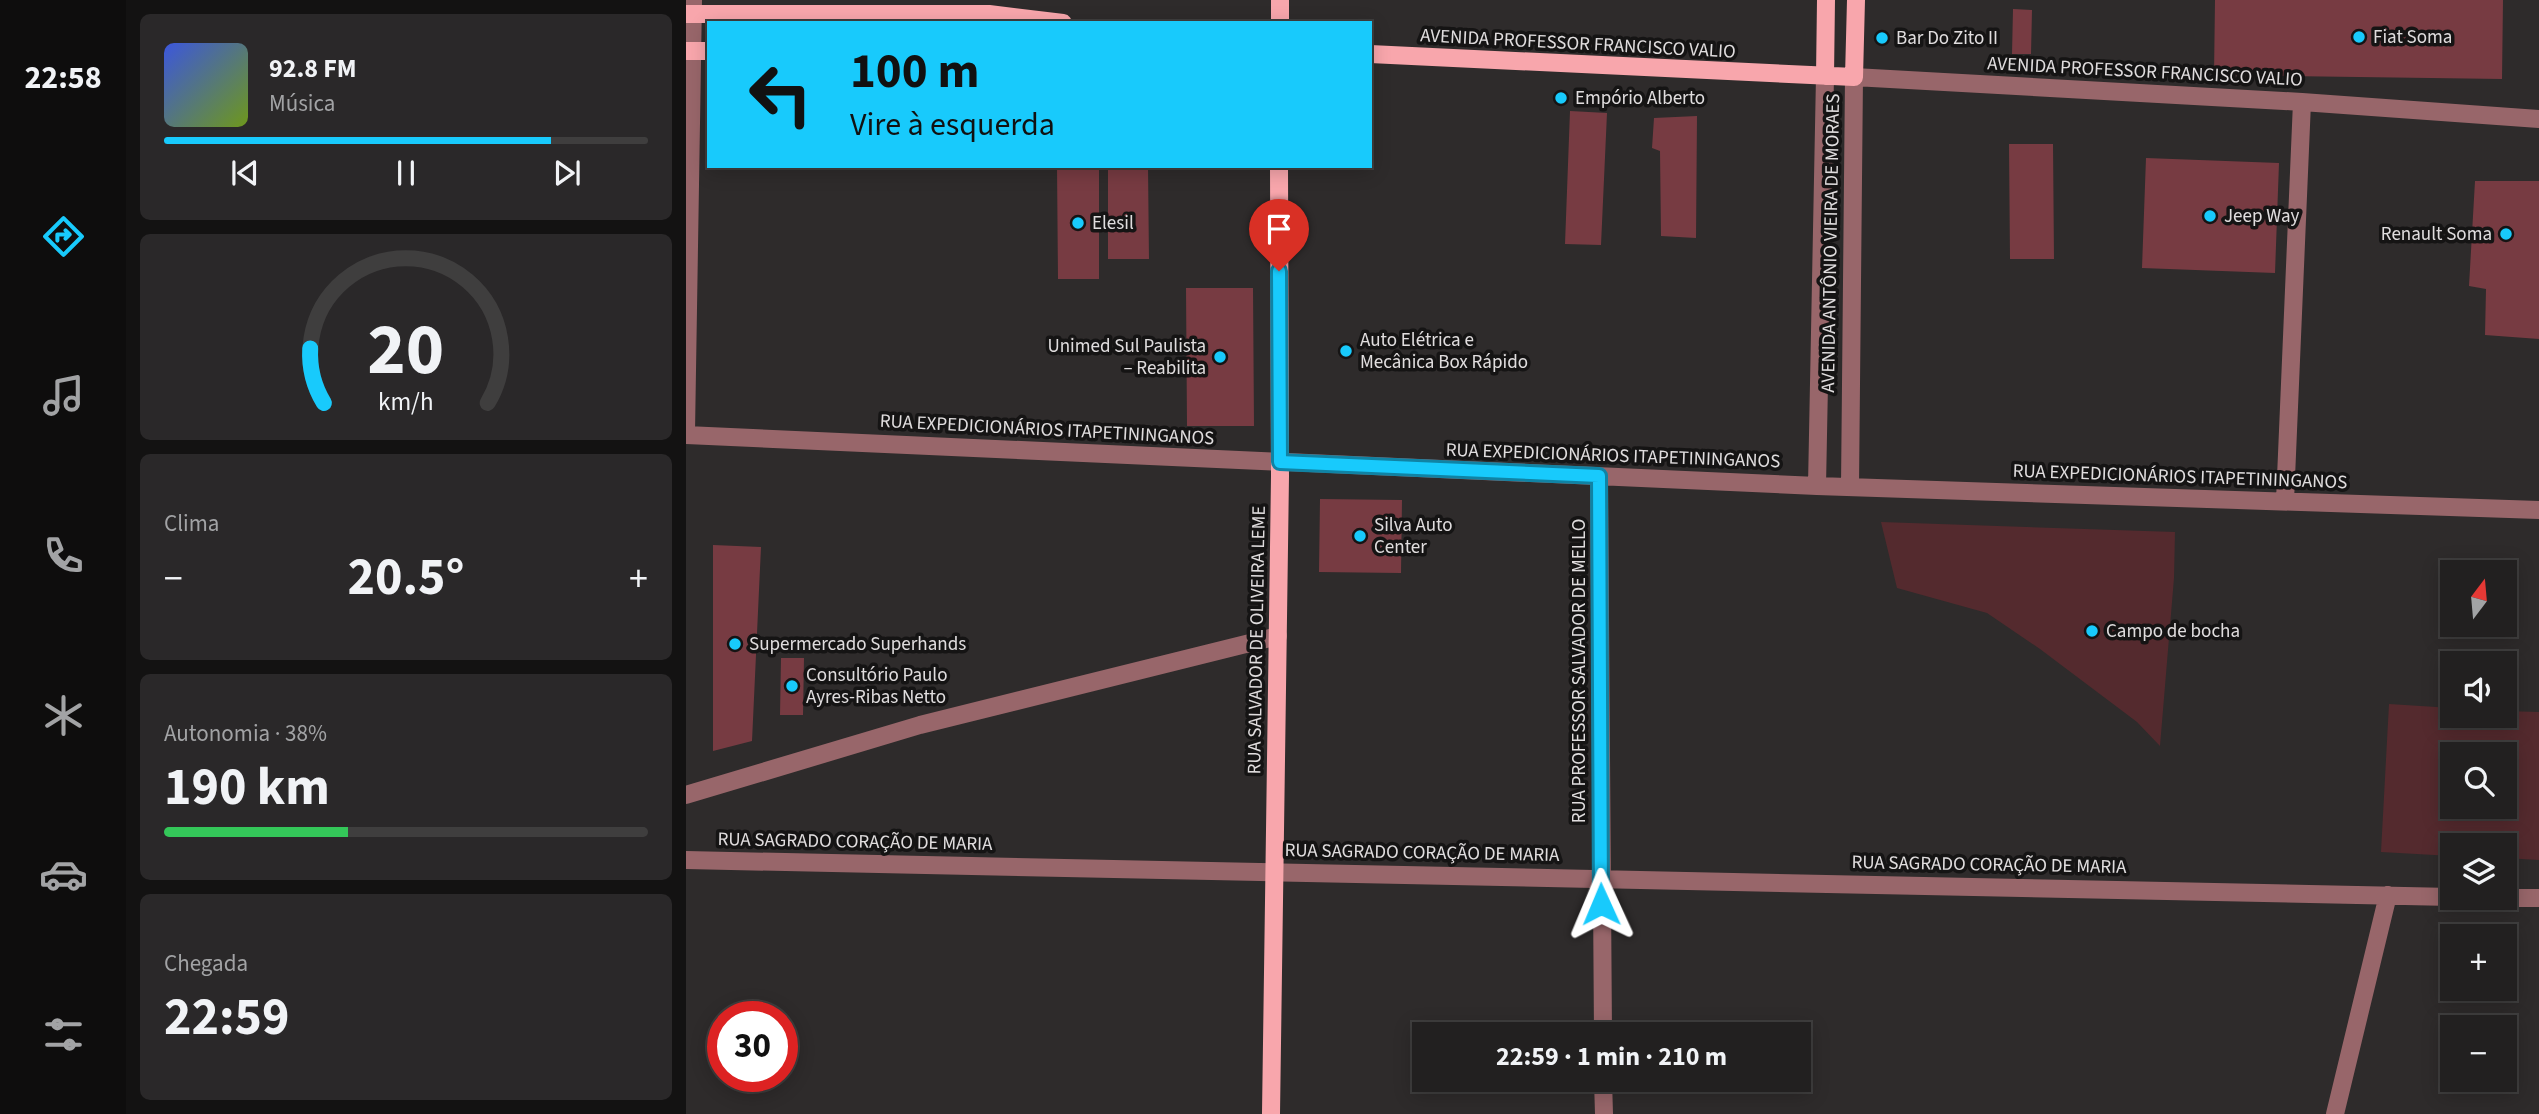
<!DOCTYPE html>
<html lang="pt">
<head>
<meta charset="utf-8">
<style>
  body { margin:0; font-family:"Source Sans 3",sans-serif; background:#2a2829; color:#f1f3f6; height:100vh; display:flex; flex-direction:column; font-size:26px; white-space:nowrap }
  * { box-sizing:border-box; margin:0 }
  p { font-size:23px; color:#a2a3a5 }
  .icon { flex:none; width:38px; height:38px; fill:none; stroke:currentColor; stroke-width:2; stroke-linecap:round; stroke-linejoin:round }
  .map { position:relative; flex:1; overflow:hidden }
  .drawer { display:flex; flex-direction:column; gap:14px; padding:14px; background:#131212; width:560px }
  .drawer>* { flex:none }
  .top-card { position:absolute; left:21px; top:21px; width:665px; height:147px; border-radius:0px; box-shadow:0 4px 18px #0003,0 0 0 2px #3f3e3e; background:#18cafc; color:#111; overflow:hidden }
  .needle { width:46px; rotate:16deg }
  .buttons { position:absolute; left:1754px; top:560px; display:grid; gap:14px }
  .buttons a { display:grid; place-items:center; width:77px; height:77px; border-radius:0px; background:#222020; box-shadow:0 4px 18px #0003,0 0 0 2px #3f3e3e; font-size:35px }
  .speed { position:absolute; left:21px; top:1001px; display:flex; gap:14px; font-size:35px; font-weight:700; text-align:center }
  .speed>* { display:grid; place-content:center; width:91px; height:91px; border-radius:50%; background:#222020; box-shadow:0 4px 18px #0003,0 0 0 2px #3f3e3e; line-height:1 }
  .speed .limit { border:10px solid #d22; background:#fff; color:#111 }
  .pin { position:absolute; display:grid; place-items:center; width:60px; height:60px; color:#fff; margin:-72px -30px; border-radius:50% 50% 50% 0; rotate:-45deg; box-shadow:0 0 7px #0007 }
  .pin .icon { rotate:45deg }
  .me { position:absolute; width:77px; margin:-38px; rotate:359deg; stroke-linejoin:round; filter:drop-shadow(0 0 5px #0008) }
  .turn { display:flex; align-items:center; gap:24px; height:147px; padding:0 28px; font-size:32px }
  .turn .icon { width:91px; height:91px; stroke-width:2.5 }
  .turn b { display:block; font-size:49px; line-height:60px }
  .big { font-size:52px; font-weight:700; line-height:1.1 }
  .drawer .tile { flex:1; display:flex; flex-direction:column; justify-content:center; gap:10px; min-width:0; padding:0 24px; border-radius:10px; background:#2a2829 }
  .drawer .dial { align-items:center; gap:0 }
  .dial svg { height:182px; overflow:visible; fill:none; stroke:#3f3e3e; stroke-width:7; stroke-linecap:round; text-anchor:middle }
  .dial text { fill:#f1f3f6; stroke:none }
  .song { display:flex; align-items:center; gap:21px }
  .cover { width:84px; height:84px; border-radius:10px; background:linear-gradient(135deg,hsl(230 70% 55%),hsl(80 70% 35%)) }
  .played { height:7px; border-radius:4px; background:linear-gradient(90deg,#18cafc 80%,#3f3e3e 80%) }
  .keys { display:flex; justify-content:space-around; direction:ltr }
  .heat { display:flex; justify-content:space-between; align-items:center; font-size:38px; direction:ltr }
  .charge { height:10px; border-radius:5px; background:linear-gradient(90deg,#34c759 38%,#3f3e3e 0) }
  .trip { position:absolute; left:726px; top:1022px; width:399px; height:70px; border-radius:0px; background:#222020; box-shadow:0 4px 18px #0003,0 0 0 2px #3f3e3e; font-weight:700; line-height:70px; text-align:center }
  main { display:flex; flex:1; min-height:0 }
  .menu { display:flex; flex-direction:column; width:126px; justify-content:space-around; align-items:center; background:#0e0d0d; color:#a2a3a5 }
  .menu .icon { width:49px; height:49px }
  .menu .on { color:#18cafc }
  .menu b { font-size:32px; color:#f1f3f6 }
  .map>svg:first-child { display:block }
  .green { fill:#542a2e; fill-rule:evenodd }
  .building { fill:#773b42 }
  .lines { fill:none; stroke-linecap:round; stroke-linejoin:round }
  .minor { stroke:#98666a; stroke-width:18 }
  .major { stroke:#f8a6ac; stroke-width:18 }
  .route-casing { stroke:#1083a4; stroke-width:18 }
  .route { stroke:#18cafc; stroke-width:12 }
  .poi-dot { fill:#18cafc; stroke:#151414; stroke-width:2.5 }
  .labels { text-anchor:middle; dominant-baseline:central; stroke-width:7; stroke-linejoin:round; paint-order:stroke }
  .poi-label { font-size:19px; fill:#e0ddde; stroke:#151414; text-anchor:start }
  .street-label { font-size:19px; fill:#e0ddde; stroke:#151414 }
</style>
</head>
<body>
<main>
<nav class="menu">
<b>22:58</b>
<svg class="icon on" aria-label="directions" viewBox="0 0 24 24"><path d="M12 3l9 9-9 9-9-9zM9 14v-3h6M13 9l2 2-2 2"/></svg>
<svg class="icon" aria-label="music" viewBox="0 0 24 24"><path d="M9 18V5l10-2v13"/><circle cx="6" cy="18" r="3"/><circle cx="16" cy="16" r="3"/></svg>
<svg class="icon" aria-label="phone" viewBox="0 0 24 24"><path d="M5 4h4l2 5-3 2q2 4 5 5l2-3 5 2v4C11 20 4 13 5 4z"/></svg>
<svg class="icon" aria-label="climate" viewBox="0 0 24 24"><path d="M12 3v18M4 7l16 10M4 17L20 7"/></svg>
<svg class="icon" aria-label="car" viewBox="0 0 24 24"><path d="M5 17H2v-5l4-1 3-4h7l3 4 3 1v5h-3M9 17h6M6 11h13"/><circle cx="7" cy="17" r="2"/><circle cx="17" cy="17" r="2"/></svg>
<svg class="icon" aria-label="filters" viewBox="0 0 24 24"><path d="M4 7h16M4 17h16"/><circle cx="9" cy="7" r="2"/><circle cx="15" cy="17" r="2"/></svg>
</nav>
<section class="drawer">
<div class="tile">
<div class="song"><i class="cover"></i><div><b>92.8 FM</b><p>Música</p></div></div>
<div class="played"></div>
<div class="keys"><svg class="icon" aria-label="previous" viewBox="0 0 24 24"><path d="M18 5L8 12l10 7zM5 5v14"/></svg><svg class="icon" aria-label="pause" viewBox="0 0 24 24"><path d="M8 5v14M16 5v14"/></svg><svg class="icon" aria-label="next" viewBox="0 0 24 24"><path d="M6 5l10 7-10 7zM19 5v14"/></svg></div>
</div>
<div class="tile dial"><svg viewBox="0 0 100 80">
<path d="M14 69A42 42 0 1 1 86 69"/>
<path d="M14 69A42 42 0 0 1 8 45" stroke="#18cafc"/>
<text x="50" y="56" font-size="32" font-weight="700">20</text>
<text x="50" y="72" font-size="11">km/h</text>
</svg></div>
<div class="tile"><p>Clima</p>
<div class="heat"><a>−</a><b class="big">20.5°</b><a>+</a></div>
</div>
<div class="tile"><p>Autonomia · 38%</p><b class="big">190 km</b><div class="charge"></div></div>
<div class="tile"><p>Chegada</p><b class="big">22:59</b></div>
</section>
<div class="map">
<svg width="1853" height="1114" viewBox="0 0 1853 1114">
  <rect width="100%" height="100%" fill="#2e2b2b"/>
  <path class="green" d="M 1195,522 L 1489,532 L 1488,578 L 1474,746 L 1451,722 L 1354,649 L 1301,613 L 1211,588 Z
    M 1703,704 L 1766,708 L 1766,716 L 1818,716 L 1818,711 L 1853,712 L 1853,860 L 1818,858 L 1818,845 L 1766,845 L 1766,856 L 1695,852 ZM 1766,754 L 1818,754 L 1818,807 L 1766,807 Z"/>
  <path class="building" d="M 1529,0 L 1817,0 L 1816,79 L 1528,75 Z
    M 1327,9 L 1346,10 L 1345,54 L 1326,54 Z
    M 884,111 L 921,113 L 915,245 L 879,244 Z
    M 1011,116 L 1010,238 L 975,236 L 974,151 L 966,148 L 968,118 Z
    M 1323,144 L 1367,144 L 1368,259 L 1324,259 Z
    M 1460,158 L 1593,163 L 1589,273 L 1456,268 Z
    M 371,166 L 413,166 L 413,279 L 372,279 Z
    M 422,166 L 462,166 L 463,259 L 422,259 Z
    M 1789,181 L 1853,181 L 1853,339 L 1799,335 L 1800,289 L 1783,286 Z
    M 500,288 L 567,288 L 568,426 L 501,426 Z
    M 634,499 L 716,500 L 715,573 L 633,572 Z
    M 27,545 L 75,547 L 66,741 L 27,751 Z
    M 95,658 L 118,658 L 117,715 L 94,715 Z"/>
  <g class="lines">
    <path class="minor" d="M 0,432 L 7,0
      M 0,435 L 1131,486 L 1853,510
      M 913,476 L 917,1034
      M 1131,486 L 1139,76
      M 1164,487 L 1168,77 L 1616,102 L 1853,119
      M 1599,501 L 1616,102
      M 0,795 L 234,725 L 592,636
      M 0,860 L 1766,897
      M 1818,898 L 1853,898
      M 917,1080 L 918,1114
      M 1649,1114 L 1702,895"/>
    <path class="major" d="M 0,14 L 303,14 L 377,23
      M 594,23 L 594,0
      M 0,51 L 23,51
      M 684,54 L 1168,77 L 1170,0
      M 1139,76 L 1140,0
      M 585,1114 L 594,476 L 593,166"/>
  </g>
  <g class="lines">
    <g class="route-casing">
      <path id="route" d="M 593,271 L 594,462 L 913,476 L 915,904"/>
    </g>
    <use href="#route" class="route"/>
  </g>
  <g class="poi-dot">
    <circle cx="1673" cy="37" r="7"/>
    <circle cx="1196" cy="38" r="7"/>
    <circle cx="875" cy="98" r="7"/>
    <circle cx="1524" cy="216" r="7"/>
    <circle cx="392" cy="223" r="7"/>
    <circle cx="1820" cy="234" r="7"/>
    <circle cx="660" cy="351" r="7"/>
    <circle cx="534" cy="357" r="7"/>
    <circle cx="674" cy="536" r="7"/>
    <circle cx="1406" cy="631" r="7"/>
    <circle cx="49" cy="644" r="7"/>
    <circle cx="106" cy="686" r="7"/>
  </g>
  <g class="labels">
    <g class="poi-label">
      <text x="1687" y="37">Fiat Soma</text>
      <text x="1210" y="38">Bar Do Zito II</text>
      <text x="889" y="98">Empório Alberto</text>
      <text x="1538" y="216">Jeep Way</text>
      <text x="406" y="223">Elesil</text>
      <text x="1806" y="234" text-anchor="end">Renault Soma</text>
      <text x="674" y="340">Auto Elétrica e<tspan x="674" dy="22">Mecânica Box Rápido</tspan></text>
      <text x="520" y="346" text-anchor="end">Unimed Sul Paulista<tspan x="520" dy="22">– Reabilita</tspan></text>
      <text x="688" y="525">Silva Auto<tspan x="688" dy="22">Center</tspan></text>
      <text x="1420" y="631">Campo de bocha</text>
      <text x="63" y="644">Supermercado Superhands</text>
      <text x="120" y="675">Consultório Paulo<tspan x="120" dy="22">Ayres-Ribas Netto</tspan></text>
    </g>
    <g class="street-label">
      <text transform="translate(892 44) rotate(3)">AVENIDA PROFESSOR FRANCISCO VALIO</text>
      <text transform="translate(1459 72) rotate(3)">AVENIDA PROFESSOR FRANCISCO VALIO</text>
      <text transform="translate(1145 243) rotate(-89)">AVENIDA ANTÔNIO VIEIRA DE MORAES</text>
      <text transform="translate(361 430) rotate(3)">RUA EXPEDICIONÁRIOS ITAPETININGANOS</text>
      <text transform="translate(927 456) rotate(2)">RUA EXPEDICIONÁRIOS ITAPETININGANOS</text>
      <text transform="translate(1494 477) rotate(2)">RUA EXPEDICIONÁRIOS ITAPETININGANOS</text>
      <text transform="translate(571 640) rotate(-89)">RUA SALVADOR DE OLIVEIRA LEME</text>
      <text transform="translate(893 671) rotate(-90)">RUA PROFESSOR SALVADOR DE MELLO</text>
      <text transform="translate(169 842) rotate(1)">RUA SAGRADO CORAÇÃO DE MARIA</text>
      <text transform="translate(736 853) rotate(1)">RUA SAGRADO CORAÇÃO DE MARIA</text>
      <text transform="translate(1303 865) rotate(1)">RUA SAGRADO CORAÇÃO DE MARIA</text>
    </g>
  </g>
</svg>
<div class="buttons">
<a><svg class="needle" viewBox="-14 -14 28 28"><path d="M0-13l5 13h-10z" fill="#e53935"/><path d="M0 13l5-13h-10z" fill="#a2a3a5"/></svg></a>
<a><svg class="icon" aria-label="sound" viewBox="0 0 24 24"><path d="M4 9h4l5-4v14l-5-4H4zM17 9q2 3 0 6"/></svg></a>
<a><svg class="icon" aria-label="search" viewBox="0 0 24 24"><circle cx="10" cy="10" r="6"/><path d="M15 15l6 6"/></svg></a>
<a><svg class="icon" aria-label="layers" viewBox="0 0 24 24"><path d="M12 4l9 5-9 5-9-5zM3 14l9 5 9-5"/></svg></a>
<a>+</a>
<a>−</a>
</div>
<div class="speed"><div class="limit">30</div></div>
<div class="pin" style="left:593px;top:271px;background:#d93025"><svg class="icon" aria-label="arrive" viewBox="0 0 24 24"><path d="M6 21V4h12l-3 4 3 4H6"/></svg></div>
<svg class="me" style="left:915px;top:904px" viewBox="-20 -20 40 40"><path d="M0-17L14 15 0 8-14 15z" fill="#18cafc" stroke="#fff" stroke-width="4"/></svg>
<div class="trip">22:59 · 1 min · 210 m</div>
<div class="top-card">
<div class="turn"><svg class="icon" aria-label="left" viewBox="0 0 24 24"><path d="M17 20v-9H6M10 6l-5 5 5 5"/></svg><div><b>100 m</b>Vire à esquerda</div></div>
</div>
</div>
</main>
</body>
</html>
